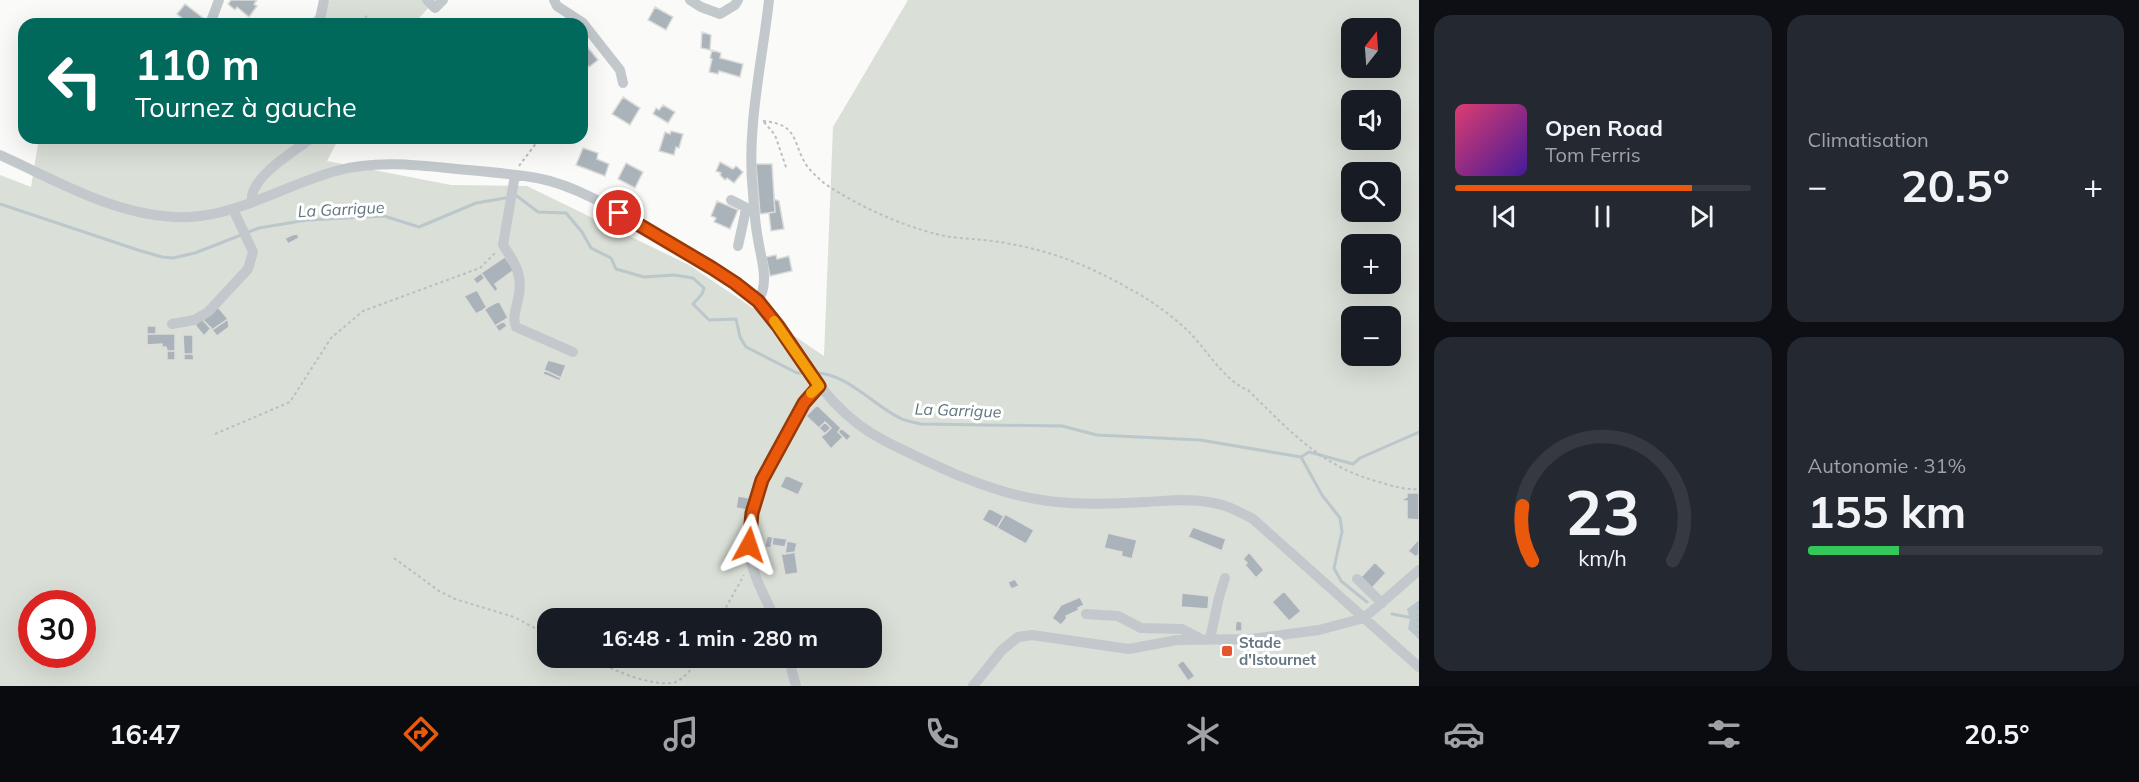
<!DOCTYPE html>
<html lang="fr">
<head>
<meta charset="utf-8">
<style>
  body { margin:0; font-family:Mulish,sans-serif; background:#242831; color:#f1f3f6; height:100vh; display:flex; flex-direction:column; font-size:22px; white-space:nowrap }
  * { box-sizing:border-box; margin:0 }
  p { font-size:20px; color:#9ea1a6 }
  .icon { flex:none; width:33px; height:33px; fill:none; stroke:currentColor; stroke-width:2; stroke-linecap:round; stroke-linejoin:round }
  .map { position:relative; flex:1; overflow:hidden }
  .drawer { display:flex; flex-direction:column; gap:15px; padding:15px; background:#0d0f14; width:720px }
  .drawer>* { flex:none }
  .banner { position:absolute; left:18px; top:18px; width:570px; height:126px; border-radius:18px; box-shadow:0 6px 24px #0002; background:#00695c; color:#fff; overflow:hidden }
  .needle { width:39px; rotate:17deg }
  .controls { position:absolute; left:1341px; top:18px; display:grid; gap:12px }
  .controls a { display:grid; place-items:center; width:60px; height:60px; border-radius:12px; background:#171b24; box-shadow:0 6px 24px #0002; font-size:30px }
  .speed { position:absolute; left:18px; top:590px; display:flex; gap:12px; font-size:30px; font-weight:700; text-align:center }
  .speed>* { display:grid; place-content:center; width:78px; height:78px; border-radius:50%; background:#171b24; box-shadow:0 6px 24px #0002; line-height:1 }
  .speed .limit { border:9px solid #d22; background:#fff; color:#111 }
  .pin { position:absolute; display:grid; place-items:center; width:51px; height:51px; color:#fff; margin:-26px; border:3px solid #fff; border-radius:50%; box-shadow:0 2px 6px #0007 }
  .me { position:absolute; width:66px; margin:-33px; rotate:5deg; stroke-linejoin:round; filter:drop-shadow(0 0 4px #0008) }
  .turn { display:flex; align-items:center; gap:21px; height:126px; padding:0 18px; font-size:27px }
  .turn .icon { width:78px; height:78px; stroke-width:2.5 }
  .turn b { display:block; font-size:42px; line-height:51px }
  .big { font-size:45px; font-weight:700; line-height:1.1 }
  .drawer .tile { flex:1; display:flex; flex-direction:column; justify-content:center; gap:9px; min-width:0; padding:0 21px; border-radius:18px; background:#242831 }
  .drawer .dial { align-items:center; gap:0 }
  .dial svg { height:156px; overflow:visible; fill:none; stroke:#363941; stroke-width:7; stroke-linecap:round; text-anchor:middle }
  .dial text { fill:#f1f3f6; stroke:none }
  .song { display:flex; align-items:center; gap:18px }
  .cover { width:72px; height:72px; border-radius:9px; background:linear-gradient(135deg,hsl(340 70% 55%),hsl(260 70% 35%)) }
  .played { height:6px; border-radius:3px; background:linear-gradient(90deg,#ea580c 80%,#363941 80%) }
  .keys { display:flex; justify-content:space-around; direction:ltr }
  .heat { display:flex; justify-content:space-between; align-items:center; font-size:33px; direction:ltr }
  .charge { height:9px; border-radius:4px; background:linear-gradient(90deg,#34c759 31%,#363941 0) }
  .drawer .tiles { flex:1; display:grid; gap:15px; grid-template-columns:repeat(2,1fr) }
  .trip { position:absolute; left:537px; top:608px; width:345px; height:60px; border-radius:18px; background:#171b24; box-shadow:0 6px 24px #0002; font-weight:700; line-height:60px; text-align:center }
  .menu { display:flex; height:96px; justify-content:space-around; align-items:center; background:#090b0e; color:#9ea1a6 }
  .menu .icon { width:42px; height:42px }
  .menu .current { color:#ea580c }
  .menu b { font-size:27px; color:#f1f3f6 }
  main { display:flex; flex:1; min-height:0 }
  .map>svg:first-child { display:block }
  .green { fill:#dadfd7; fill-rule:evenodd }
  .water { fill:#bbc7cb }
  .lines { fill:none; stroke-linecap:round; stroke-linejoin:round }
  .stream { stroke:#bbc7cb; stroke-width:3 }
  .building { fill:#aab3b9; stroke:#dcdcda; stroke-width:1.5 }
  .path { stroke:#bbbfc2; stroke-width:2; stroke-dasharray:3 3; stroke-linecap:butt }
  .minor { stroke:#c3c8cc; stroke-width:10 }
  .route-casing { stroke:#983908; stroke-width:15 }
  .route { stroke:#ea580c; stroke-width:10 }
  .slow { stroke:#f59e0b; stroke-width:10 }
  .poi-dot { fill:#e4572e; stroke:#fff; stroke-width:2 }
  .labels { text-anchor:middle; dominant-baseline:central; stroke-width:6; stroke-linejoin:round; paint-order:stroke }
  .poi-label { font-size:15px; font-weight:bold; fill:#657683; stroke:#fff; text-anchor:start }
  .water-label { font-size:16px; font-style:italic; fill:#60757c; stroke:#fff }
</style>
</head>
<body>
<main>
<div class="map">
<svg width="1419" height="686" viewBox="0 0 1419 686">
  <rect width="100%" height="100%" fill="#fafaf8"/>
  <path class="green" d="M 330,0 L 422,0 L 429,7 L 414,24 L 307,24 Z
    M 908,0 L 1419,0 L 1419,686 L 0,686 L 0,175 L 31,187 L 39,138 L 339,138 L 327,161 L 451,185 L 527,186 L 689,265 L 824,356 L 833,127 ZM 1352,28 L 1390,28 L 1390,68 L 1352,68 ZM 1352,100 L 1390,100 L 1390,140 L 1352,140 ZM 1352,172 L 1390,172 L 1390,212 L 1352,212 ZM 1352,244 L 1390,244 L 1390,284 L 1352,284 ZM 1352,316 L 1390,316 L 1390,356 L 1352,356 ZM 32,603 L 82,603 L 82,654 L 32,654 ZM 548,618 L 872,618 L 872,657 L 548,657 Z"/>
  <path class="water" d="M 1418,601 L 1419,602 L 1419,639 L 1408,629 L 1410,619 L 1407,609 Z"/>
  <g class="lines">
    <path class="stream" d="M 0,204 L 138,250 L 162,257 L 173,258 L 195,253 L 259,228 L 307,220 L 384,216 L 419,227 L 476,203 L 517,196 L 538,212 L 566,213 L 582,232 L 591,248 L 611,258 L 616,269 L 644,277 L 674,275 L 693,278 L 704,288 L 702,294 L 693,304 L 709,320 L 736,319 L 740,337 L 746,347 L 797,373 L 806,373
      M 816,373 C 847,373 875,407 902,419 C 908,422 915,422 921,424 L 1062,426 L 1097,435 L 1200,440 L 1301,457 L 1322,495 L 1340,518 L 1342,532 L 1334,568 L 1341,581 L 1367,602
      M 1301,457 L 1309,452 L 1353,464 L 1360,458 L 1419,432
      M 1392,614 L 1419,619"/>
  </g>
  <path class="building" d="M 231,0 L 257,0 L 254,4 L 257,6 L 249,17 L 237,7 L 235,10 L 228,4 Z
    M 185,4 L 203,18 L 199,24 L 189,24 L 177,14 Z
    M 655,7 L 673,17 L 666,30 L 648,20 Z
    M 485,19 L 486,24 L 474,24 L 473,20 Z
    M 702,32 L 711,35 L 710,50 L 701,48 Z
    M 585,44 L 598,60 L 589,67 L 582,59 L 582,46 Z
    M 712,50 L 721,53 L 720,58 L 743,64 L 740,77 L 719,71 L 718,74 L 709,72 L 712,59 L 710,58 Z
    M 623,97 L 640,108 L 630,125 L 612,114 Z
    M 663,105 L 675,112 L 668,123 L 653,114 L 656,108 L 659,110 Z
    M 671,131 L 683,134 L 679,148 L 676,147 L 674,155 L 659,151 L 665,132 L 670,134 Z
    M 583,148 L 598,153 L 597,159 L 609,164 L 605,176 L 576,165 Z
    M 720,162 L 733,169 L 736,166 L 743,172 L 734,183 L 727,178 L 725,180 L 720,175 L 721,173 L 716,171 Z
    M 626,163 L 643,172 L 635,188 L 618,179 Z
    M 756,164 L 772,164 L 775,212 L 760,214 Z
    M 774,199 L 779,201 L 784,229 L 771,231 L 769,213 L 775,212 Z
    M 717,201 L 738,210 L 730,229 L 714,222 L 716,218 L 711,216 Z
    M 297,233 L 299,238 L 288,244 L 285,238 Z
    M 776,255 L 777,259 L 789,256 L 792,271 L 770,276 L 766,257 Z
    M 505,257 L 514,270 L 495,284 L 498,289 L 495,292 L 481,273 Z
    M 481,273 L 485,278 L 477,284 L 473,279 Z
    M 477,290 L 487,308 L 476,314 L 464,296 Z
    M 499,301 L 508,318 L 495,326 L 484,309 Z
    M 218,307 L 228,319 L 212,330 L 203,320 Z
    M 202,319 L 211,328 L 204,336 L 195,325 Z
    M 228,319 L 229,327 L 217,336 L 212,330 Z
    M 504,321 L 507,326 L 499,332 L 495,326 Z
    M 147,326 L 156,326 L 156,334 L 147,334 Z
    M 147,334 L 175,334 L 175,351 L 167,351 L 166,347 L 162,347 L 162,344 L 147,345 Z
    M 183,335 L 193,335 L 193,354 L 184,354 Z
    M 167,351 L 175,351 L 175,360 L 167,360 Z
    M 184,354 L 193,354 L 194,360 L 184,360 Z
    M 548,360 L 566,365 L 561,378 L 544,370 Z
    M 544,370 L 561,378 L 560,381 L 543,374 Z
    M 817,405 L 841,428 L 838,432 L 843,437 L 831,449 L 821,437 L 831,428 L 825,422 L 819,428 L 806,416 Z
    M 825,422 L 831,428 L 825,434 L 819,428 Z
    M 841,428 L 851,436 L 847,441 L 838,432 Z
    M 786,475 L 804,483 L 798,495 L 780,487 Z
    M 1407,493 L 1419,493 L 1419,520 L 1407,519 L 1407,501 L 1403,501 L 1403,499 L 1407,497 Z
    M 738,496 L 749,498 L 747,510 L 736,508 Z
    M 989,508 L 1004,516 L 997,528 L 982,520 Z
    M 1005,514 L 1034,530 L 1026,544 L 997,528 Z
    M 1193,527 L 1226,539 L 1222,551 L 1188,537 Z
    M 1108,533 L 1137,540 L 1132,559 L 1121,556 L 1122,552 L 1104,548 Z
    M 767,536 L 773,537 L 771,548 L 765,547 Z
    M 773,537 L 787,539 L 785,547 L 772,545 Z
    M 1419,539 L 1419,554 L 1416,557 L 1408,551 Z
    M 787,541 L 797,543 L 795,552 L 785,554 Z
    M 795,552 L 798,573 L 785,575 L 781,554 Z
    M 1249,552 L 1264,570 L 1256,578 L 1245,565 L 1247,563 L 1243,559 Z
    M 1375,562 L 1386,573 L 1372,588 L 1361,577 Z
    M 1015,579 L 1019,586 L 1011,589 L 1008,582 Z
    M 1284,591 L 1301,611 L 1289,621 L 1272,602 Z
    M 1182,593 L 1209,596 L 1208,609 L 1181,607 Z
    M 1080,597 L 1084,605 L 1078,608 L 1079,610 L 1066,616 L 1067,618 L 1061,625 L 1052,618 L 1061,605 Z
    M 1236,621 L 1242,622 L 1242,631 L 1235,631 Z
    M 1183,660 L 1195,676 L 1188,681 L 1177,665 Z"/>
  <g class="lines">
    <path class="path" d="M 355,24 L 367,16
      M 763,121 C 800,124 792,144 807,166 C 816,177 825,185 838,192 C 866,209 897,223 929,232 C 953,240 980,238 1005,243 C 1049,250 1090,266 1128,288 C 1149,299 1170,314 1187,330 C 1205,347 1225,382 1248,390 C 1291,432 1322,468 1383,483 C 1395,487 1406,490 1419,489
      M 764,122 L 775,135 L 787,170
      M 519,166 L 540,138
      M 215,434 L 290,402 L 331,338 L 363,311 L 480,268 L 495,253
      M 394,558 L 439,591 L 455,599 L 514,617 L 548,635
      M 1419,601 L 1417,619 L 1419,639
      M 720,618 L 744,575
      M 589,657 C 610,669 648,686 673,683 C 685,679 693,667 700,657"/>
    <path class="minor" d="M 427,0 L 435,8 L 443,0
      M 554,0 L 557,6 L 583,23 L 620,70 L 623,83
      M 690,0 L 701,7 L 720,14 L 735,5 L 738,0
      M 210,24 L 219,0
      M 319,24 L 324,0
      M 0,155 C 60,182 122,220 190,217 C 241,214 288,184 336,171 C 378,159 425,166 468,170 C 491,172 514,174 537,178 C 584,187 627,218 668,242 C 699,260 735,277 760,304 C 805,354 820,408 885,441 C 936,466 991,494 1048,501 C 1080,505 1113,504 1145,502 C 1166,501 1187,498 1208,502 C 1225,504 1238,511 1253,519 L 1419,667
      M 515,175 L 503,245 C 515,263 524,276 518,299 C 516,311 512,316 516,327 L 573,352
      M 731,200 L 745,207 L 745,214 L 738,246
      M 252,201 C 249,178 294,151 312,138
      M 758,301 C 770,282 761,260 758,239 C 755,224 754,208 753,193 C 746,129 762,63 769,0
      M 172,324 L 194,320 L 208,312 L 248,269 L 253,252 L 233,209
      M 1357,579 L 1382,603
      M 1086,614 L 1118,616 L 1141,628 L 1182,629 L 1199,638
      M 775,618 C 766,600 756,582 751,562 C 741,519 764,477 784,440 C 794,421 802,400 819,386
      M 1210,639 L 1219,597 L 1225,578
      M 788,657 L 796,686
      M 973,686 L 1002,650 L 1018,637 L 1032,635 L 1129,649 L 1177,640 L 1251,639 L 1319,630 L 1364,618 L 1419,570"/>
  </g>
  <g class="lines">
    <g class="route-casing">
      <path id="route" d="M 619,213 L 712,268 L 735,283 L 758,301 L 778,326 L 819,386 L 804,403 L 762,480 L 752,513 L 749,545"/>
    </g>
    <use href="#route" class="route"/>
    <path class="slow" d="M 774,321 L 819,386 L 811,393"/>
  </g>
  <rect class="poi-dot" x="1221" y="645" width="12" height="12" rx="3"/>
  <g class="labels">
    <g class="poi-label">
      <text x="1239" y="642">Stade<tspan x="1239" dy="17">d'Istournet</tspan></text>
    </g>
    <g class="water-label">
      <text transform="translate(341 209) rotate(-3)">La Garrigue</text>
      <text transform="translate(958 410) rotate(2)">La Garrigue</text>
    </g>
  </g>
</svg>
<div class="controls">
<a><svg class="needle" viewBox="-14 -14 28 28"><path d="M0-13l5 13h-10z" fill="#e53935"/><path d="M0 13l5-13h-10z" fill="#9ea1a6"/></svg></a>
<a><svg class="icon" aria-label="sound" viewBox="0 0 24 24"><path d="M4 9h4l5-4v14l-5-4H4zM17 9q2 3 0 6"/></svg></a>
<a><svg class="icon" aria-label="search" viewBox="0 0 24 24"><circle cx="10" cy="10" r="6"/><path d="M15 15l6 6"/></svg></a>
<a>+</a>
<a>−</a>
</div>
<div class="speed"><div class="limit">30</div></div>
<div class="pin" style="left:619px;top:213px;background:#d93025"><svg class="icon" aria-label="arrive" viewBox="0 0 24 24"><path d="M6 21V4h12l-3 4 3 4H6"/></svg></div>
<svg class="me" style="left:749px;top:545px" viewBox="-20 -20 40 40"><path d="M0-17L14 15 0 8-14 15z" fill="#ea580c" stroke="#fff" stroke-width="4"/></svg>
<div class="trip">16:48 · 1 min · 280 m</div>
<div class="banner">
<div class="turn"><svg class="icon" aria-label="left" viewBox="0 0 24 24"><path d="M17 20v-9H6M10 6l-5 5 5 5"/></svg><div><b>110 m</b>Tournez à gauche</div></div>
</div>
</div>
<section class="drawer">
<div class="tiles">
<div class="tile">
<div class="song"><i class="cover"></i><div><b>Open Road</b><p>Tom Ferris</p></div></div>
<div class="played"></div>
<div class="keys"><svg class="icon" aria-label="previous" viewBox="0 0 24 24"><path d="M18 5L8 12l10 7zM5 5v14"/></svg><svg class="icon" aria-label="pause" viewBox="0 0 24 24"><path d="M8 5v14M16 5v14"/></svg><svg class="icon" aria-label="next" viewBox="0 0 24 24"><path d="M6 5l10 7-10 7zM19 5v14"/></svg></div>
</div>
<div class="tile"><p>Climatisation</p>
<div class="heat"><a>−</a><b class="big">20.5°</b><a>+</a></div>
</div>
<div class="tile dial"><svg viewBox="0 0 100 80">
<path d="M14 69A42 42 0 1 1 86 69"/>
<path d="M14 69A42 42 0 0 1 9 41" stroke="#ea580c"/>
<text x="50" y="56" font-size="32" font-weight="700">23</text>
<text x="50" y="72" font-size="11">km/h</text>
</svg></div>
<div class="tile"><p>Autonomie · 31%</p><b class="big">155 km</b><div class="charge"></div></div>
</div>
</section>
</main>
<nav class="menu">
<b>16:47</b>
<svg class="icon current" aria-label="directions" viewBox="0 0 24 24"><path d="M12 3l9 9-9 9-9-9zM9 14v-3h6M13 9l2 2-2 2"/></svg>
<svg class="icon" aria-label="music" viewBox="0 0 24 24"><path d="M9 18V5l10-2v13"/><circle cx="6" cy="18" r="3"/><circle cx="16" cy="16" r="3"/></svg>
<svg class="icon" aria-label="phone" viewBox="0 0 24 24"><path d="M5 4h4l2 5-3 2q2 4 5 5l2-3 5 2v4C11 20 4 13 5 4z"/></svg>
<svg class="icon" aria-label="climate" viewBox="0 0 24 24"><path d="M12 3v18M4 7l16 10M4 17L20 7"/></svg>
<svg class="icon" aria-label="car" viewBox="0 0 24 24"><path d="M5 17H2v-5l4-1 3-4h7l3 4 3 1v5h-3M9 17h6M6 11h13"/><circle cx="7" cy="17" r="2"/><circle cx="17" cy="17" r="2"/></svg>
<svg class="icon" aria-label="filters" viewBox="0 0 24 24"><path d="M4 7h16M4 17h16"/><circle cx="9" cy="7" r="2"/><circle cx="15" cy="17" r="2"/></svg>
<b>20.5°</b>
</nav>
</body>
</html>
